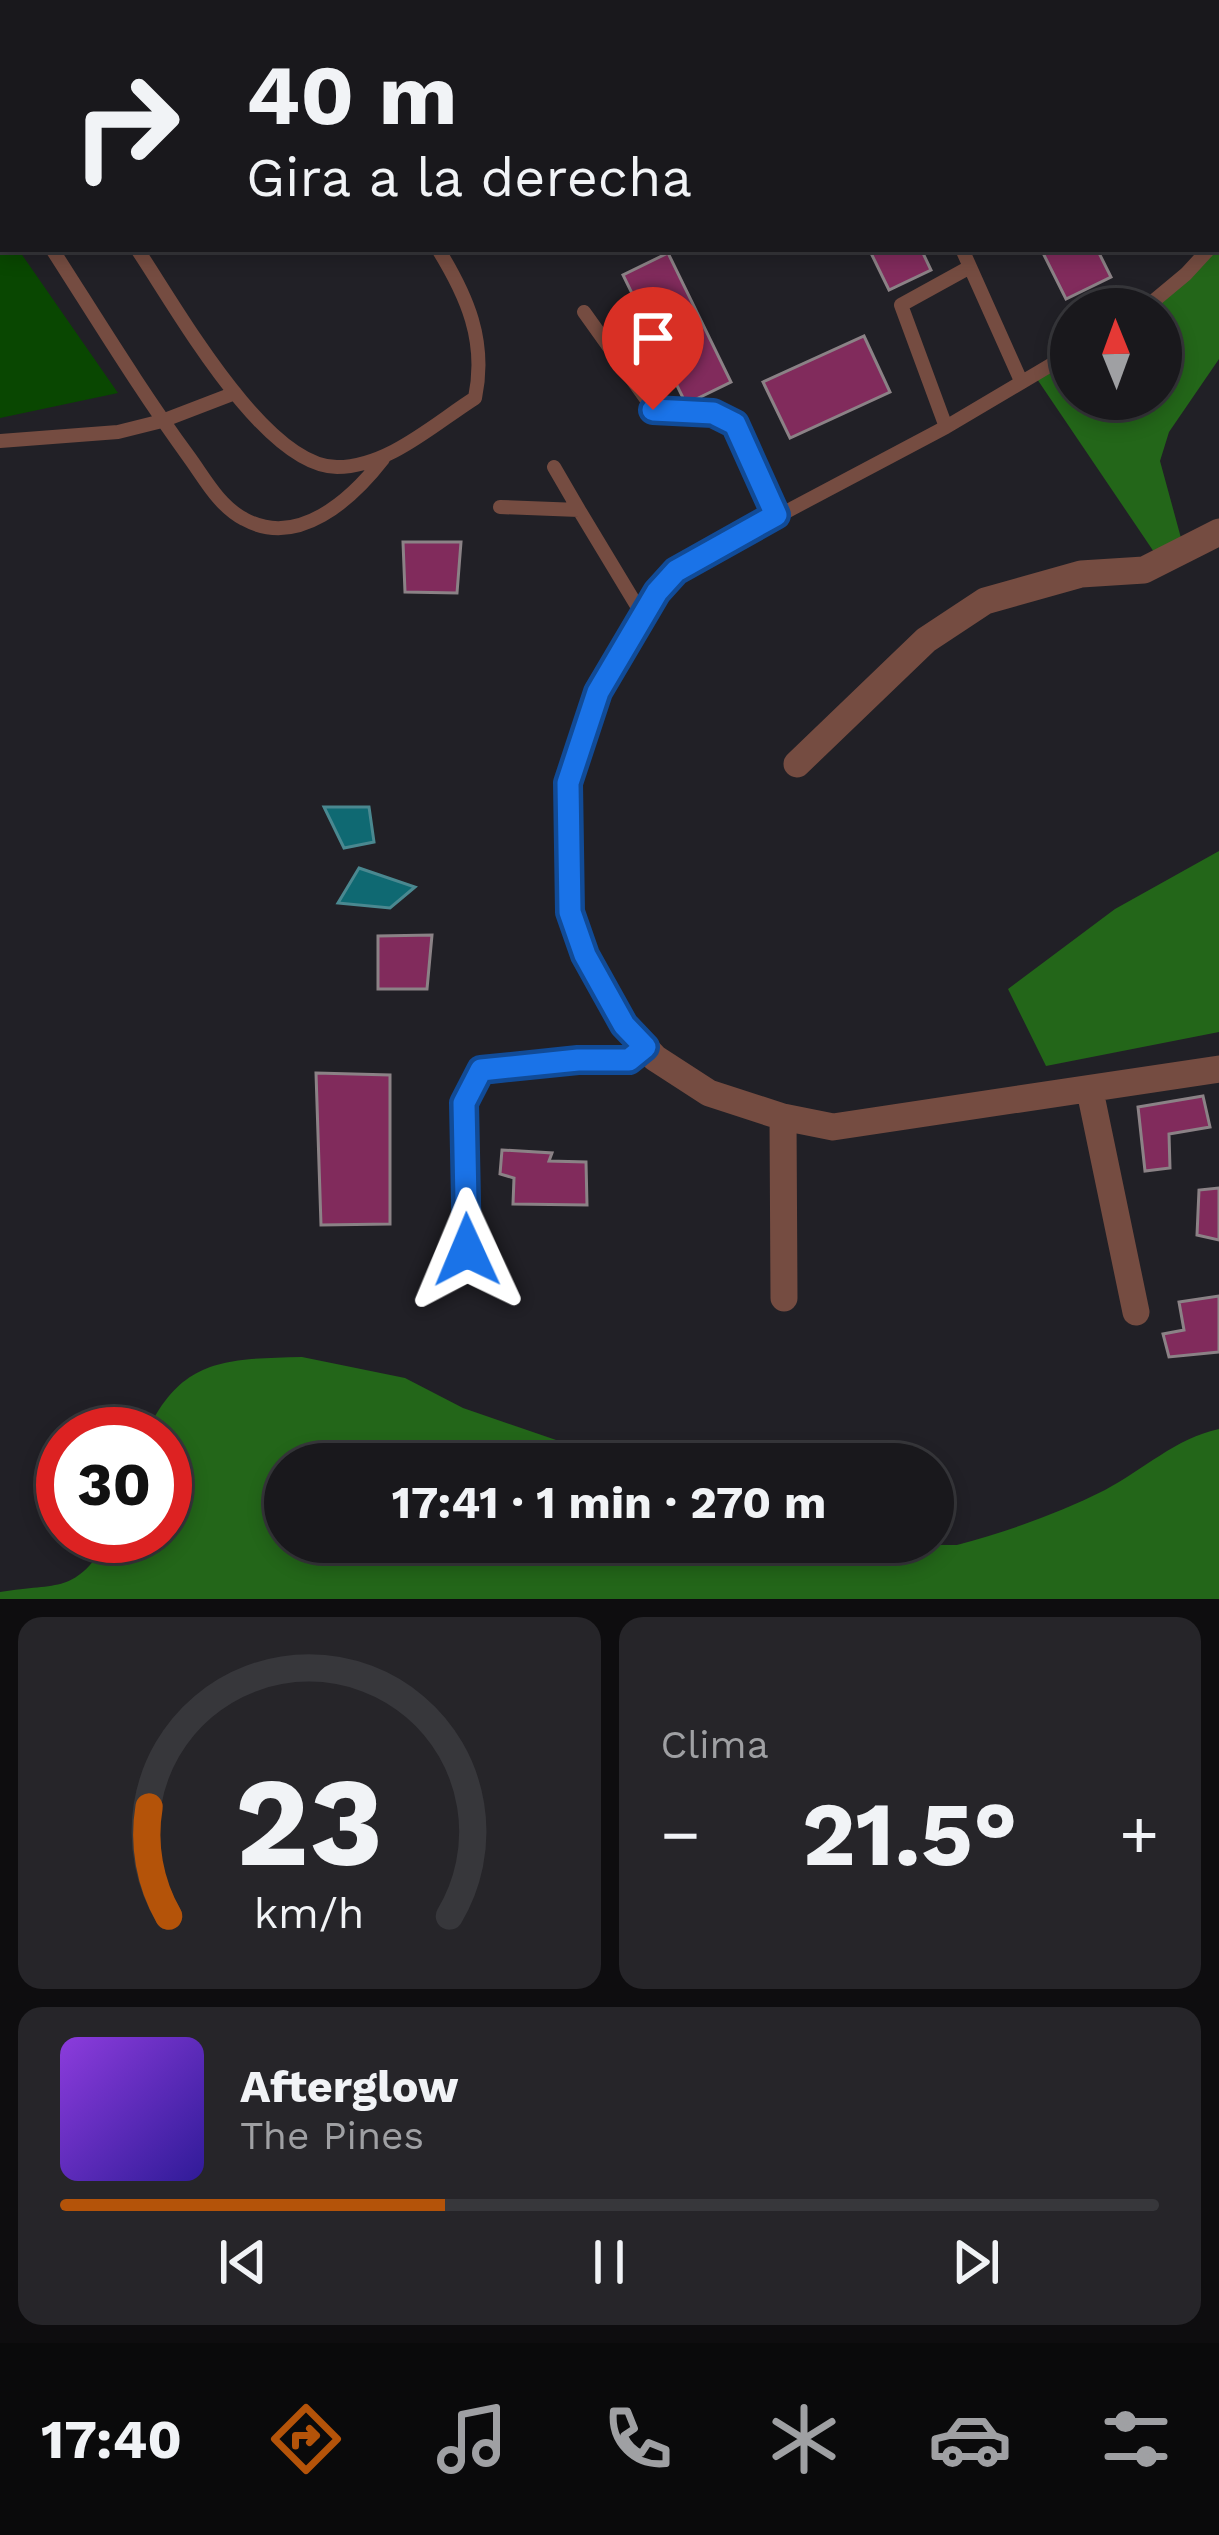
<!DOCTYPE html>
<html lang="es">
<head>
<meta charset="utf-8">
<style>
  body { margin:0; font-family:"Work Sans",sans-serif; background:#262529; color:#f1f3f6; height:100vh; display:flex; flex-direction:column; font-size:45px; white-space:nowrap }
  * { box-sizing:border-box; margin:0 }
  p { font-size:39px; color:#9fa0a3 }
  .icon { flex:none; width:66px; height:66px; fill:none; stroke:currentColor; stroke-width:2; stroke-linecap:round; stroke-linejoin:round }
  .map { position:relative; height:1599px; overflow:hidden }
  .sheet { display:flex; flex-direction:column; gap:18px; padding:18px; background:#0e0d0f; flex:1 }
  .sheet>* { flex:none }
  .guide { position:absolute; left:0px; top:0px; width:1221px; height:252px; box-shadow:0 6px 18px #0003,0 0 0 3px #37373b; background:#19181c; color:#f1f3f6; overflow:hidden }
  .needle { width:78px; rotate:359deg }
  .buttons { position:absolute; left:1050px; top:288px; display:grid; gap:24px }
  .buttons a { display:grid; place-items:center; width:132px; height:132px; border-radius:50%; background:#19181c; box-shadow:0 6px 18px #0003,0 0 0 3px #37373b; font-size:60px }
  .speed { position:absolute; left:36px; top:1407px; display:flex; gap:24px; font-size:60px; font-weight:700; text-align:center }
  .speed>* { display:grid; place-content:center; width:156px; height:156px; border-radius:50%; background:#19181c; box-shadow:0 6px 18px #0003,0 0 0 3px #37373b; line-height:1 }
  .speed .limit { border:18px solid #d22; background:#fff; color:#111 }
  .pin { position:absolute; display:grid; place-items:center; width:102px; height:102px; color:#fff; margin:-123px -51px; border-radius:50% 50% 50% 0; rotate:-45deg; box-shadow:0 0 12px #0007 }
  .pin .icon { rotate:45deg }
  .me { position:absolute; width:132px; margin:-66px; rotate:359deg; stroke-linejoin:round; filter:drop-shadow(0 0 9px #0008) }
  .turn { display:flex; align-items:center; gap:42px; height:252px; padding:0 48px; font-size:54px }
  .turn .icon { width:156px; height:156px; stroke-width:2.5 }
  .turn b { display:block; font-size:84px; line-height:102px }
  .big { font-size:90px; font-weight:700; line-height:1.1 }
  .sheet .card { flex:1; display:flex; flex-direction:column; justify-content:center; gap:18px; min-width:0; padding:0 42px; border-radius:24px; background:#262529 }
  .sheet .dial { align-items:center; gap:0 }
  .dial svg { height:312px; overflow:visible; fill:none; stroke:#37373b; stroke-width:7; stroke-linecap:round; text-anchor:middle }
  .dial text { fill:#f1f3f6; stroke:none }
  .song { display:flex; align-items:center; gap:36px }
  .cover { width:144px; height:144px; border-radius:18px; background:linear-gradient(135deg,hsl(270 70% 55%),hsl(250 70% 35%)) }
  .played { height:12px; border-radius:6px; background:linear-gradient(90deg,#b45309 35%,#37373b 35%) }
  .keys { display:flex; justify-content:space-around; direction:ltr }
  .heat { display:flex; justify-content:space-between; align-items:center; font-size:66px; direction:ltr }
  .sheet .tiles { flex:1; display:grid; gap:18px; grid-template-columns:1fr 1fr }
  .card:last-child { grid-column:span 2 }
  .trip { position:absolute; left:264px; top:1443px; width:690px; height:120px; border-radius:60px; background:#19181c; box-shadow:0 6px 18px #0003,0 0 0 3px #37373b; font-weight:700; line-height:120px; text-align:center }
  .tabs { display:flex; height:192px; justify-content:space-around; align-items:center; background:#0a0a0b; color:#9fa0a3 }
  .tabs .icon { width:84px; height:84px }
  .tabs .on { color:#b45309 }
  .tabs b { font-size:54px; color:#f1f3f6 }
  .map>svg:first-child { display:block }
  .green { fill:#094701 }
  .forest { fill:#236619 }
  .water { fill:#0f6972; stroke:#4a8890; stroke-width:3 }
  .building { fill:#812b5c; stroke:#8b8286; stroke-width:3 }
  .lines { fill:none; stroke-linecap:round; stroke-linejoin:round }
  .service { stroke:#754c41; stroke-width:14 }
  .minor { stroke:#754c41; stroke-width:27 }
  .route-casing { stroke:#114b97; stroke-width:30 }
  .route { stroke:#1a73e8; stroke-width:21 }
</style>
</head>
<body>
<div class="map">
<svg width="1219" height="1599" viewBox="0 0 1219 1599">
  <rect width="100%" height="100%" fill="#212026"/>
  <path class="green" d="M 0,216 L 3,249 L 18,249 L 118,393 L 0,418 Z"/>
  <path class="forest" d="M 1219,234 L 1219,359 L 1169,432 L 1160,461 L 1181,538 L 1154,552 L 1035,376 L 1071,352 L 1071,399 L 1161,399 L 1161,309 L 1135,309 L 1205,249 L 1218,249 Z
    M 1219,851 L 1219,1032 L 1046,1066 L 1008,989 L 1115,909 Z
    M 302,1357 L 405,1378 L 463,1408 L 626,1464 L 285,1464 L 285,1542 L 957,1545 C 1009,1531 1057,1514 1105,1490 C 1143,1470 1176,1438 1219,1429 L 1219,1599 L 0,1599 L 0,1592 C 60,1582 74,1596 111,1536 L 165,1536 L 165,1434 L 146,1434 C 181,1358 225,1359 302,1357 Z"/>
  <path class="water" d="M 324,807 L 369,807 L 374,842 L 344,848 Z
    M 359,868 L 415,887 L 390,908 L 338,903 Z"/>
  <path class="building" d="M 0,0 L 17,3 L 3,3 L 0,67 Z
    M 869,249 L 921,249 L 931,270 L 889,290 Z
    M 1041,249 L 1097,249 L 1111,277 L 1066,299 Z
    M 668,253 L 731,382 L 686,404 L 623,275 Z
    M 864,336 L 890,392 L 790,438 L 763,382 Z
    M 403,542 L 461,542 L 457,593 L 405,592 Z
    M 432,935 L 427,989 L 378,989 L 378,936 Z
    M 316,1073 L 390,1075 L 390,1224 L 321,1225 Z
    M 1203,1096 L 1210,1127 L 1169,1134 L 1170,1168 L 1145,1171 L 1138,1107 Z
    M 502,1150 L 552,1153 L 549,1161 L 586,1162 L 587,1205 L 513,1204 L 514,1178 L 500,1174 Z
    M 1219,1188 L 1219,1240 L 1197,1235 L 1199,1190 Z
    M 1219,1296 L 1219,1352 L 1169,1357 L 1163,1334 L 1184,1330 L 1179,1302 Z
    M 83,1427 L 96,1434 L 63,1434 L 63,1476 L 52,1461 L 55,1440 L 62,1432 Z"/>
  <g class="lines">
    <path class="service" d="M 119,0 L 122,3
      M 179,3 L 184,0
      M 262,3 L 266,0
      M 356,3 L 358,0
      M 1218,238 L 1219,237
      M 52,249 C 97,319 140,390 189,457 C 205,479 219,506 244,519 C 298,549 352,499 383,459
      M 137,249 C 175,305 264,467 337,467 C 388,467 434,424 475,398 C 487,341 467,296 438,249
      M 962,249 L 1021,381
      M 1144,309 L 1186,274 L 1209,249
      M 584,312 L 654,410 L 713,413 L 735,424 L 775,515
      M 946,427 L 901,305 L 970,267
      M 0,441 L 118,432 L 162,421 L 235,393
      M 554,467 L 579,510
      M 500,507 L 579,510 L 643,616
      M 729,542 L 946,427 L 1071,353"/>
    <path class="minor" d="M 729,542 L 676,571 L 657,592 L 597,692 L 568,783 L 570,912 L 585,955 L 624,1025 L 655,1058 L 709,1093 L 783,1117 L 833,1127 L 1219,1069
      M 797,764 L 926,640 L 985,601 L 1081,574 L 1144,570 L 1219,532
      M 1090,1091 L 1136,1312
      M 783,1117 L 784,1298
      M 467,1250 L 464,1104 L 481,1071 L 578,1060 L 629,1060 L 645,1047"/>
  </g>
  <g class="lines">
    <g class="route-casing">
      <path id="route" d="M 467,1250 L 464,1103 L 481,1070 L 578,1060 L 629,1060 L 645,1047 L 624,1025 L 585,955 L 570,912 L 568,783 L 598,692 L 657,592 L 676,571 L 776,515 L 735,424 L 713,413 L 653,410"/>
    </g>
    <use href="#route" class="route"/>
  </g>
</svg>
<div class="buttons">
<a><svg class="needle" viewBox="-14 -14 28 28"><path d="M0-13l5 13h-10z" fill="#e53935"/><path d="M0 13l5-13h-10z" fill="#9fa0a3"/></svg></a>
</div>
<div class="speed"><div class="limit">30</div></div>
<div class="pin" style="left:653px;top:410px;background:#d93025"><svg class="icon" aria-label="arrive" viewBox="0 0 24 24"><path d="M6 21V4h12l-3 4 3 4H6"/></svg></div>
<svg class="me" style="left:467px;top:1250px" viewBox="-20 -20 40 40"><path d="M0-17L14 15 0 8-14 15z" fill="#1a73e8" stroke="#fff" stroke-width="4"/></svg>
<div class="trip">17:41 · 1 min · 270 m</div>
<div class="guide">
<div class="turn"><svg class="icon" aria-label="right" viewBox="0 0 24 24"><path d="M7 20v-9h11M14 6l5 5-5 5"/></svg><div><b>40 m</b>Gira a la derecha</div></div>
</div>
</div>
<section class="sheet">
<div class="tiles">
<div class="card dial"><svg viewBox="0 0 100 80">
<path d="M14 69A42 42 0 1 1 86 69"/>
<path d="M14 69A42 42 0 0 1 9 41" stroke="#b45309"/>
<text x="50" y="56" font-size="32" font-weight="700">23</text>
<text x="50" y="72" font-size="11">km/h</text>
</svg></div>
<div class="card"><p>Clima</p>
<div class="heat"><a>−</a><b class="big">21.5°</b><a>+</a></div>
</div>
<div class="card">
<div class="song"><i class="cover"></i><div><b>Afterglow</b><p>The Pines</p></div></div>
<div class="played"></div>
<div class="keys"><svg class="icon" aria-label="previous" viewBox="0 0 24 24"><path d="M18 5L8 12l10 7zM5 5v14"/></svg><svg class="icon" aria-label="pause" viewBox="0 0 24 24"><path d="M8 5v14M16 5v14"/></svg><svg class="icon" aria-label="next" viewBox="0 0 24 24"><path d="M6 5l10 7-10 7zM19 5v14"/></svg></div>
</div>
</div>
</section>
<nav class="tabs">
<b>17:40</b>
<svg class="icon on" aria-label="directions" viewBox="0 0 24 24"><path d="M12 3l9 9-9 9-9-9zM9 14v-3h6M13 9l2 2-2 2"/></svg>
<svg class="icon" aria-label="music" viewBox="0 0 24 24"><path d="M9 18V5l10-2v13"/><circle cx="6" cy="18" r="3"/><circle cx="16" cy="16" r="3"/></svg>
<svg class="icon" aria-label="phone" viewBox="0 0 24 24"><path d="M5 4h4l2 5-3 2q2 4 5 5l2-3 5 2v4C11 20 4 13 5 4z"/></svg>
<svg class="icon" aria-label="climate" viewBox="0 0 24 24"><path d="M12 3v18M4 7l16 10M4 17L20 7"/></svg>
<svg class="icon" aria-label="car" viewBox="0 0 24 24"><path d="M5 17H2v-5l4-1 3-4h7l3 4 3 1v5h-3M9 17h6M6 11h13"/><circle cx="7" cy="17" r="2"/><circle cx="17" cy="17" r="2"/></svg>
<svg class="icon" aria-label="filters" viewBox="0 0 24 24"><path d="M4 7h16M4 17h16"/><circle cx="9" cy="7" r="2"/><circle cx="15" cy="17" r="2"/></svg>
</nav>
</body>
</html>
